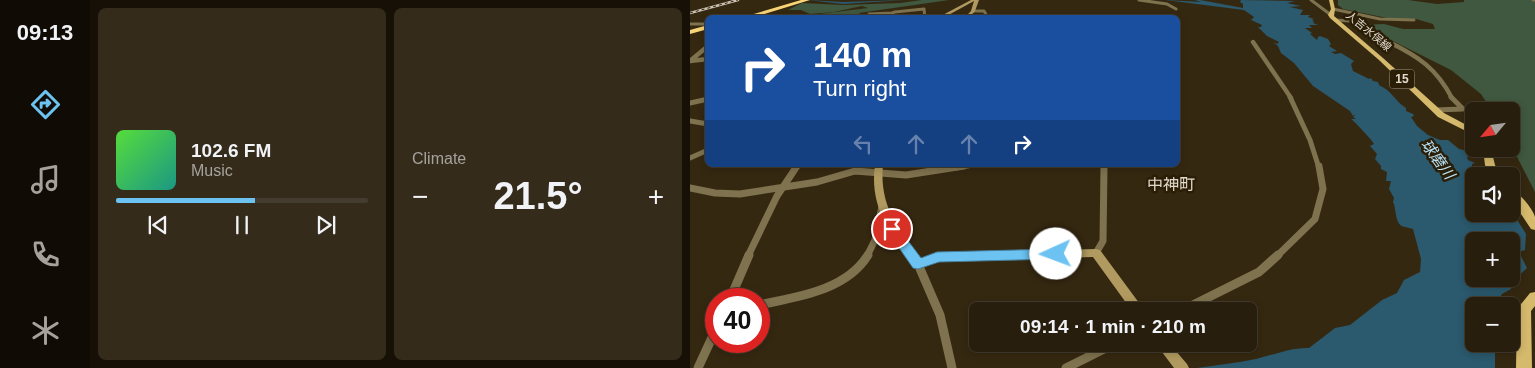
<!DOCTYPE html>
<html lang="en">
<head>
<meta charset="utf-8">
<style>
  body { margin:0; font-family:Arial,"Noto Sans JP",sans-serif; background:#342b1b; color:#f1f3f6; height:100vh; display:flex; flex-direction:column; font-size:19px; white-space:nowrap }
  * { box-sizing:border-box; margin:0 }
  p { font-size:16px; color:#a5a29d }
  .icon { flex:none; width:28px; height:28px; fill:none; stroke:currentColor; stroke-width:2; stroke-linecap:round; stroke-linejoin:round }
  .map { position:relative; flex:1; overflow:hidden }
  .panel { display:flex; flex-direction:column; gap:8px; padding:8px; background:#161007; width:600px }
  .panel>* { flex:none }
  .guide { position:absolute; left:15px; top:15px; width:475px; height:152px; border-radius:8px; box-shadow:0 2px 8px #0003,0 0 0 1px #443c2e; background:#1a4fa0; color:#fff; overflow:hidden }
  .needle { width:32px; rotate:241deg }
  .tools { position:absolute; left:775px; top:102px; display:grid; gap:10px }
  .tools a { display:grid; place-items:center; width:55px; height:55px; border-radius:8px; background:#281e0d; box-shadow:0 2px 8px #0003,0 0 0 1px #443c2e; font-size:25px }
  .speed { position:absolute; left:15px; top:288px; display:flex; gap:10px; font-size:25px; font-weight:700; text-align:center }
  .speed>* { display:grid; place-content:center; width:65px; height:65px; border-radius:50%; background:#281e0d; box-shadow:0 2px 8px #0003,0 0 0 1px #443c2e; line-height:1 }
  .speed .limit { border:8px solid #d22; background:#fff; color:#111 }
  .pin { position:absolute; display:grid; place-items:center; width:42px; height:42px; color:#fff; margin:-21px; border:2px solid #fff; border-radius:50%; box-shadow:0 1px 5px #0007 }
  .me { position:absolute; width:55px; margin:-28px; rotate:268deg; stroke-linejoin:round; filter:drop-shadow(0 0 4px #0008) }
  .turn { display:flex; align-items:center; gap:18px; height:105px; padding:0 25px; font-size:22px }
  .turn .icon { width:65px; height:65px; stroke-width:2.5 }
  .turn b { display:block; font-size:35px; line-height:42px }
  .lanes { display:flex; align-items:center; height:48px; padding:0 25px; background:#0003; justify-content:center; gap:25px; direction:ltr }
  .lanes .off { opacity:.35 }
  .big { font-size:38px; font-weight:700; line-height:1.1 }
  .panel .tile { flex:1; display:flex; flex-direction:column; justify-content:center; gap:8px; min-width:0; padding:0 18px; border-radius:8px; background:#342b1b }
  .song { display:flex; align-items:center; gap:15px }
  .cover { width:60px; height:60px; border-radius:8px; background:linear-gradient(135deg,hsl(110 70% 55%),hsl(170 70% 35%)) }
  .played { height:5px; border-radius:2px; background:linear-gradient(90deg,#6cc3f2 55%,#443c2e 55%) }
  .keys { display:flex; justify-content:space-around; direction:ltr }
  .heat { display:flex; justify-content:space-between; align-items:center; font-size:28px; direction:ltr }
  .panel .tiles { flex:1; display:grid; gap:8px; grid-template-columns:repeat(2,1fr) }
  .trip { position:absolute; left:279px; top:302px; width:288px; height:50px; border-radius:8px; background:#281e0d; box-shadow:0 2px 8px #0003,0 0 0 1px #443c2e; font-weight:700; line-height:50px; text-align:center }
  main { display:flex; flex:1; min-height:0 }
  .menu { display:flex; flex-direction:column; width:90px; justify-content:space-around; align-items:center; background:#100c05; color:#a5a29d }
  .menu .icon { width:35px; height:35px }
  .menu .active { color:#6cc3f2 }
  .menu b { font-size:22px; color:#f1f3f6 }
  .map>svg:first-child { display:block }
  .green { fill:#3f583f }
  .water { fill:#2b596d; fill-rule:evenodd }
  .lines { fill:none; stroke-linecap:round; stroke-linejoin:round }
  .river { fill:#2b596d; fill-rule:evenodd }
  .street-far4 { stroke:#7f724e; stroke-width:3 }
  .street-far3 { stroke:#7f724e; stroke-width:4.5 }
  .street-far2 { stroke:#7f724e; stroke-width:5 }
  .street-far1 { stroke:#7f724e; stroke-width:7 }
  .street { stroke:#7f724e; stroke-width:9 }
  .secondary { fill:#b09a5f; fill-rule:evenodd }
  .primary { fill:#d5b96c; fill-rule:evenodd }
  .highway { fill:#f7d577; fill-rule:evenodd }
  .rail-casing { stroke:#cdc4b5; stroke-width:2.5 }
  .rail { stroke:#2a1e07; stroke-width:1; stroke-dasharray:3; stroke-linecap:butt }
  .route { fill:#6cc3f2; stroke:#467f9d }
  .labels { text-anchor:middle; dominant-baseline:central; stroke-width:5; stroke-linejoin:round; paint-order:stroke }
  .far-street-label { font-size:11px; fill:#e0d8ca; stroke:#2a1e07 }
  .shield { fill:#2a1e07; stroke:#a9a090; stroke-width:1 }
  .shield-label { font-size:12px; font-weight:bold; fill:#e0d8ca }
  .water-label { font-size:15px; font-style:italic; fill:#b7e2f7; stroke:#2a1e07 }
  .quarter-label { font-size:16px; fill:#e0d8ca; stroke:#2a1e07 }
</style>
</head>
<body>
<main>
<nav class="menu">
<b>09:13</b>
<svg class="icon active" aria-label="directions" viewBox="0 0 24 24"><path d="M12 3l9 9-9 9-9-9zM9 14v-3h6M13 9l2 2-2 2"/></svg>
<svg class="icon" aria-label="music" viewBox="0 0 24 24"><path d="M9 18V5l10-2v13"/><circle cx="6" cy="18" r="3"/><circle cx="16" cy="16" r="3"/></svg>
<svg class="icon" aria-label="phone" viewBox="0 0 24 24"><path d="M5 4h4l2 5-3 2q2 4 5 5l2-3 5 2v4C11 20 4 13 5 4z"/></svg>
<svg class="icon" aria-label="climate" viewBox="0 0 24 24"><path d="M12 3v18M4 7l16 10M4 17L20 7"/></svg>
</nav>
<section class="panel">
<div class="tiles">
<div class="tile">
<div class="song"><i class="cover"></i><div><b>102.6 FM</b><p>Music</p></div></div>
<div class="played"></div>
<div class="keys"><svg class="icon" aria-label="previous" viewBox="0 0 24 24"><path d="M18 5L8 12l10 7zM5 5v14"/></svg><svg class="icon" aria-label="pause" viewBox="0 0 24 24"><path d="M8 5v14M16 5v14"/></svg><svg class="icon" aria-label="next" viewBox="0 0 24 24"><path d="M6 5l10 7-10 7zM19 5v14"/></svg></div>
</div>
<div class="tile"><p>Climate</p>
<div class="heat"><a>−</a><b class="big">21.5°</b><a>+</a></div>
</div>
</div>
</section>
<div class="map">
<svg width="845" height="368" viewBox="0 0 845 368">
  <rect width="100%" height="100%" fill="#352811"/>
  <path class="green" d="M 232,0 L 259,0 L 169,13 L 174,17 L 105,17 L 178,8 L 172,6 L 144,12 L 120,14 L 111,10 L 98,10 L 112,3 L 153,5 L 210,3 Z
    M 648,0 L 718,0 L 747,4 L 774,2 L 774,0 L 845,0 L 845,192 L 821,145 L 821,111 L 802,111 L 791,94 L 761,70 L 671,25 L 694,24 L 713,29 L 745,29 L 743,24 L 726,19 L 702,19 L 653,9 L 648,5 Z"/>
  <path class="water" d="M 475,0 L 511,2 L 505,0 L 510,0 L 553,8 L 553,4 L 550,2 L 551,0 L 605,1 L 597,3 L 611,6 L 600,7 L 613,10 L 610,15 L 620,15 L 618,17 L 624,19 L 622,20 L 624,22 L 623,23 L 628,25 L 619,25 L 622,28 L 615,28 L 622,33 L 620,34 L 627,40 L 628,37 L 630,36 L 638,39 L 641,44 L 639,46 L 647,51 L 641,52 L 645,54 L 651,53 L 664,61 L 661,64 L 663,71 L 679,79 L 681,78 L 683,81 L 688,82 L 689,85 C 702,91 704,100 716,108 L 716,111 L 723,114 L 724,116 L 721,117 L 727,126 L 738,135 L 750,140 L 758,140 L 769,149 L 782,152 L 782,155 L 777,157 L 778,160 L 785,163 L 782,164 L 782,166 L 797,173 L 800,176 L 784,176 L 784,214 L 821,214 L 821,208 L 828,212 L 826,218 L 836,234 L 835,250 L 829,252 L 837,268 L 823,281 L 821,289 L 812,294 L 806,304 L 808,306 L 784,306 L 784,344 L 805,344 L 805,368 L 507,368 C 526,365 546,363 566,359 C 583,355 602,347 619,348 L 645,328 L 660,325 L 692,300 L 707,293 L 714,280 L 730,272 L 731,259 L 723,229 C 720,228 718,228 715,227 C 704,225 707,210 703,202 L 704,198 L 699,189 L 701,181 L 696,181 L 697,172 L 691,169 L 691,166 L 685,159 L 687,154 L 680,146 L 684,144 C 683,141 664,121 661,119 L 666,119 L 663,117 L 666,114 L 663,116 L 660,111 L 623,86 L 604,63 L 591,53 L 588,46 L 583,42 L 587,44 L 589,42 L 577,36 L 568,27 L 571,27 L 572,25 L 561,20 L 564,17 L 554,10 ZM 784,241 L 821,241 L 821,279 L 784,279 Z"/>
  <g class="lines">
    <path class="river" d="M 117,0 L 153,2 L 215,0 L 153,4 Z"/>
    <path class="street-far4" d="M 449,0 L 477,4 L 486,9
      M 621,0 L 641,15
      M 843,0 L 845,0
      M 643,9 L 690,19 L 724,20
      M 283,11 L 294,11 L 297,16
      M 179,14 L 202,13
      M 201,18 L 202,13 L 205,12 L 234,9 L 235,18
      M 294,18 L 330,17
      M 645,20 L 660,21 L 701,44
      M 0,24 L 18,24"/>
    <path class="street-far3" d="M 563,42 L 601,98
      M 699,42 C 729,57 746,68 762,98
      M 0,61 L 18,46
      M 0,61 L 18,59"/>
    <path class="street-far2" d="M 600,97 L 620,140 L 629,168
      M 0,103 L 18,99
      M 745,110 L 773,109 L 761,97
      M 0,121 L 18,124
      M 0,158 L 18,150
      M 106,168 L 108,165
      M 266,168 L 283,165
      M 414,168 L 414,165"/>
    <path class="street-far1" d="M 0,188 L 25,193 L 50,194 L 127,182 L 165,171 L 216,175 L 274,166
      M 406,253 L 413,241 L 414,166
      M 58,256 L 87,196 L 107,166
      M 177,256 L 185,240 L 192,206
      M 587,256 L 625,219 L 633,189 L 629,166"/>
    <path class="street" d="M 228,264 L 250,315 L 262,368
      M 40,299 L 59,255
      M 69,305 C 106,297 156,291 178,255
      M 491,311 L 569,272 L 588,255
      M 8,368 L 26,329
      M 376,368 L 424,344"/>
    <path class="secondary" d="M 281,0 L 289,0 L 285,11 L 279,18 L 274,18 L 281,11 L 284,1 L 253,18 L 247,18 Z
      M 185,165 L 193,165 C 189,205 208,229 230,259 L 247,253 L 406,249 L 410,250 L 455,311 L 442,311 L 403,257 L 248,261 L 228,268 L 224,267 C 201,234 179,208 185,165 Z
      M 466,344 L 480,344 L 497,364 L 499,368 L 484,368 Z"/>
    <path class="primary" d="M 639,0 L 643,0 L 645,9 L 644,16 L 693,58 L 754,113 L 784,129 L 784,135 L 748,117 L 689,60 L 640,18 L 638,15 L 641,9 Z
      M 793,149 L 801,149 L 805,165 L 811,176 L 801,176 L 795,165 Z
      M 821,189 C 829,192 843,209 845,217 C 845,221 845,226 845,230 L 841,229 L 821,199 Z
      M 845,292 L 845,306 L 841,311 L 842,368 L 826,368 L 827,309 L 840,293 Z"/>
    <path class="highway" d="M 111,0 L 120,0 L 61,18 L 50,18 Z
      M 18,25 L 18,29 L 0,34 L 0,30 Z"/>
    <g class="rail-casing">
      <path id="rail" d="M 0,13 L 48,0"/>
    </g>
    <use href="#rail" class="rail"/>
  </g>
  <path class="route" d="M 202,225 L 207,226 L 231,258 L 247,252 L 366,249 L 371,250 L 373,254 L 371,257 L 366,259 L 249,262 L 228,269 L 223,268 L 196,229 Z"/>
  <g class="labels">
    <g class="far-street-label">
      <text transform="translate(679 31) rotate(40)">人吉水俣線</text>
    </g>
    <rect class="shield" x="699.5" y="69.5" width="25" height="19" rx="4"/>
    <g class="shield-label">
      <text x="712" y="79">15</text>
    </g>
    <g class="water-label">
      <text transform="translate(748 159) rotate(54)">球磨川</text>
    </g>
    <g class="quarter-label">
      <text x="481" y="184">中神町</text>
    </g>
  </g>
</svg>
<div class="tools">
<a><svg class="needle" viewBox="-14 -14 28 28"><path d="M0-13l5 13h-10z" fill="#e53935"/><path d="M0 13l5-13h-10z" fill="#a5a29d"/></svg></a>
<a><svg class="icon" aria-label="sound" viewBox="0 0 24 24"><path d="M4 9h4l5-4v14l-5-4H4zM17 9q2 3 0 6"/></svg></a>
<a>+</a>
<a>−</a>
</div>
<div class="speed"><div class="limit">40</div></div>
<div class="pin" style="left:202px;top:229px;background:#d93025"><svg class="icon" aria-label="arrive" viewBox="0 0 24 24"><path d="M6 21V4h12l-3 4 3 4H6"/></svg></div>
<svg class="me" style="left:366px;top:254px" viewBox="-20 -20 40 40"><circle r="19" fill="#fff"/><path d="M0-13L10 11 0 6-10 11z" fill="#6cc3f2"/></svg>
<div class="trip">09:14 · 1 min · 210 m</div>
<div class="guide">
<div class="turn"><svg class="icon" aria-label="right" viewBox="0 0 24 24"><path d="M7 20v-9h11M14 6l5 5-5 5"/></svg><div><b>140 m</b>Turn right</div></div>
<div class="lanes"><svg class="icon off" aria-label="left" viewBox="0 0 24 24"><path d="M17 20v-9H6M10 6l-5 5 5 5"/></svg><svg class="icon off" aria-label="ahead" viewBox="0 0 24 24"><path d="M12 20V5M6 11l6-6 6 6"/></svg><svg class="icon off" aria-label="ahead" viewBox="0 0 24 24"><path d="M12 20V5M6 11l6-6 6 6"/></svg><svg class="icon" aria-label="right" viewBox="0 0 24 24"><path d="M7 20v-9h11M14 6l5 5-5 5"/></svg></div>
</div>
</div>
</main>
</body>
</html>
